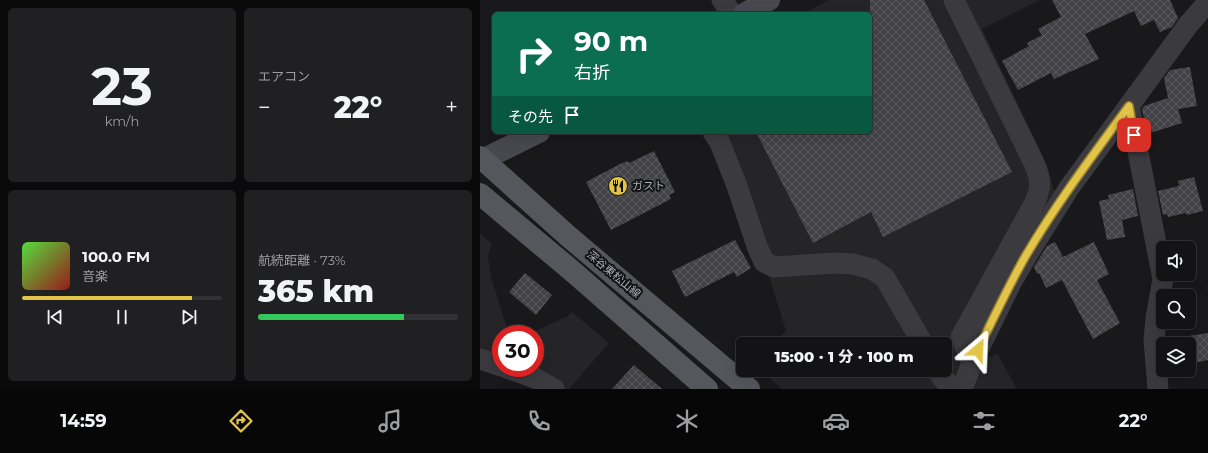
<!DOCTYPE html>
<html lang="ja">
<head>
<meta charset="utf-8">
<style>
  body { margin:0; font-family:Montserrat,"Noto Sans JP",sans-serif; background:#202022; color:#f1f3f6; height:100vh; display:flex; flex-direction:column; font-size:15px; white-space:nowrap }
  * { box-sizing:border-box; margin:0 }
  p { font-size:13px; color:#9d9ea0 }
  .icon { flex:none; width:22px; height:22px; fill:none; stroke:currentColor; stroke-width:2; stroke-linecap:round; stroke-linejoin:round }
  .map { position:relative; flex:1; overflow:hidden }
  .drawer { display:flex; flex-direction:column; gap:8px; padding:8px; background:#0a0a0b; width:480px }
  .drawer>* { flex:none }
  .banner { position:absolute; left:12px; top:12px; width:380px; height:122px; border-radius:6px; box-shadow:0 4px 16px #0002,0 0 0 1px #323234; background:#0b6e4f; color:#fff; overflow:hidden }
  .buttons { position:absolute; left:676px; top:241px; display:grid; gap:8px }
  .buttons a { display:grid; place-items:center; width:40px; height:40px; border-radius:6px; background:#131214; box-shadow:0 4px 16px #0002,0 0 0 1px #323234; font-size:20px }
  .speed { position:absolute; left:12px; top:325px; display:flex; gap:8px; font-size:20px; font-weight:700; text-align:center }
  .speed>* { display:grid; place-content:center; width:52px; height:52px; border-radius:50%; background:#131214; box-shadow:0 4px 16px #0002,0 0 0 1px #323234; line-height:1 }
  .speed .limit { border:6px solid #d22; background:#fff; color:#111 }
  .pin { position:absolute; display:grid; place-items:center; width:34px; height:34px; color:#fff; margin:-17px; border-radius:8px; box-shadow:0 2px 6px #0006 }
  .me { position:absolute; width:44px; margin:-22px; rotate:26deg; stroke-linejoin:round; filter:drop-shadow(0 0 3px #0008) }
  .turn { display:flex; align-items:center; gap:14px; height:84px; padding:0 16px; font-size:18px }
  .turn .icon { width:52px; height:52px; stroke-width:2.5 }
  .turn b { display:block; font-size:28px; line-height:34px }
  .then { display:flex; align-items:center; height:38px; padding:0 16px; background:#0003; gap:8px; font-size:15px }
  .big { font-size:30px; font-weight:800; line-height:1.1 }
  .drawer .widget { flex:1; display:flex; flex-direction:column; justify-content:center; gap:6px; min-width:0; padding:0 14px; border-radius:6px; background:#202022 }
  .drawer .dial { align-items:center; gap:0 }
  .dial b { font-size:52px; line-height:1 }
  .song { display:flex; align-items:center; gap:12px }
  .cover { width:48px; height:48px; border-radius:6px; background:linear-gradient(135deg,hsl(110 70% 55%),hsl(0 70% 35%)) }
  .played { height:4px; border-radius:2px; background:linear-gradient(90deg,#e2c449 85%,#323234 85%) }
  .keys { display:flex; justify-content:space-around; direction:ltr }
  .heat { display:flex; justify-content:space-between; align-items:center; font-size:22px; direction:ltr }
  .charge { height:6px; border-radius:3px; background:linear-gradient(90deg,#34c759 73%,#323234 0) }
  .drawer .tiles { flex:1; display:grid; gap:8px; grid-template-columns:repeat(2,1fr) }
  .trip { position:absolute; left:256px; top:337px; width:216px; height:40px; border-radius:6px; background:#131214; box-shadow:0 4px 16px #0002,0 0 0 1px #323234; font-weight:800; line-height:40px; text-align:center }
  .tab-bar { display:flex; height:64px; justify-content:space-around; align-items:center; background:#080708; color:#9d9ea0 }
  .tab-bar .icon { width:28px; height:28px }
  .tab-bar .current { color:#e2c449 }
  .tab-bar b { font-size:18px; color:#f1f3f6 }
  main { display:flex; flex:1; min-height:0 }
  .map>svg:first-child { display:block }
  .built { fill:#252427 }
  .building { fill:url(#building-cross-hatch) }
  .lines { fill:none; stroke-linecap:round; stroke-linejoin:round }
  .street { stroke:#3a3a3f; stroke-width:21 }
  .secondary { stroke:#48484f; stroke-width:22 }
  .primary { stroke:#56565d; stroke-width:22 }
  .route-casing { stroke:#937f2f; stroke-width:10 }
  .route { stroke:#e2c449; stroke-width:7 }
  .labels { text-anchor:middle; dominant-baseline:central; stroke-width:4; stroke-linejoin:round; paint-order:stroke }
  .poi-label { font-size:11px; fill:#acaeb9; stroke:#141315; text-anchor:start }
  .street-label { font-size:11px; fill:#acaeb9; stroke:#141315 }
</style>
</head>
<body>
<main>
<section class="drawer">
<div class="tiles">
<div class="widget dial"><b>23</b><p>km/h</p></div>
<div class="widget"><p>エアコン</p>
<div class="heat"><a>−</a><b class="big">22°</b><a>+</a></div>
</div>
<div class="widget">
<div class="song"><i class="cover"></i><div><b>100.0 FM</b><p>音楽</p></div></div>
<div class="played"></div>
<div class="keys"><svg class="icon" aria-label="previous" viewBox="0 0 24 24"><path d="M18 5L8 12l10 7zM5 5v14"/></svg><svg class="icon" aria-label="pause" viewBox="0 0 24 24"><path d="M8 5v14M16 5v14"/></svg><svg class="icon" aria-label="next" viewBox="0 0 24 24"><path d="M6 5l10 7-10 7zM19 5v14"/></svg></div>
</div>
<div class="widget"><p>航続距離 · 73%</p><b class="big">365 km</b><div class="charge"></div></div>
</div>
</section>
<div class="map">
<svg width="728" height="389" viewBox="0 0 728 389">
  <defs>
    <pattern id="building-cross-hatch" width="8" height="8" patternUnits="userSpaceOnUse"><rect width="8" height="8" fill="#434347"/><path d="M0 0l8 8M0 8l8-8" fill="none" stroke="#5b5c5f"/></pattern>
  </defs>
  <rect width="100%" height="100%" fill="#19181a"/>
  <path class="built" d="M 349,0 L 560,0 L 502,29 L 567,165 L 576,197 L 495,347 L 510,357 L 517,353 L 537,389 L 302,389 L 280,370 L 465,370 L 465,344 L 292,344 L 306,331 L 289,276 L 238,132 L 390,132 L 390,14 L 322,14 Z
    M 0,234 L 12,244 L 8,256 L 11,277 L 20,306 L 29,333 L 31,334 L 21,334 L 21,362 L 0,354 Z
    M 92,312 L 129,343 L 89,389 L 80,389 L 55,368 L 55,334 L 48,334 L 88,316 Z"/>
  <path class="building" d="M 390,0 L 444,0 L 532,172 L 403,237 L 391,212 L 333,243 L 276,132 L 390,132 Z
    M 572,0 L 690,0 L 698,18 L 692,27 L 680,32 L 674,20 L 661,26 L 654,11 L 605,34 L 619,59 L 574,79 L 571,73 L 538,90 L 522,61 L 549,46 L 547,43 L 562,35 L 558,29 L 581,17 Z
    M 710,67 L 717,106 L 698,109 L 702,123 L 667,134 L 662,109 L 664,106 L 688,98 L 684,78 L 690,70 Z
    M 174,151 L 195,192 L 189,195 L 191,199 L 131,230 L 106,182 L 140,164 L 148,161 L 149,163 Z
    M 714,177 L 723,211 L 707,215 L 706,213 L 688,217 L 687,214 L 683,215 L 678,191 L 699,186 L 698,181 Z
    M 653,189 L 658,216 L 642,220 L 645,237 L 627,240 L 619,201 L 629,199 L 628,195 Z
    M 255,240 L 271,268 L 257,277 L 254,272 L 205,297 L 192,271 Z
    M 575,242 L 583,257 L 614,242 L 629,274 L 617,280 L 640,323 L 613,339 L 582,280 L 566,288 L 559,273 L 557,274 L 554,267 L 567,246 Z
    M 45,273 L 72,295 L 56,315 L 29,292 Z
    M 728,333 L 728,360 L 709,364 L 709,336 Z
    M 154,365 L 182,389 L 132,389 Z"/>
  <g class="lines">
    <path class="street" d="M 242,0 L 252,14
      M 474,0 L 554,163 C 561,180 562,187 554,204 L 481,337 L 492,363
      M 649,106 L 683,279 L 676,318 L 674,340 L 678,389
      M 233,132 L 240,143 L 257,186 L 277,246 L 284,262 L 294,267 L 355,263 L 373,264 L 392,269 L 405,278 L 443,344
      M 0,359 L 21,366
      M 27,368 L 55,378 L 74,389
      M 457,370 L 463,379 L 475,389
      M 482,389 L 492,363 L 531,283 L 546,257 L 589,188 L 708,25 L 728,2"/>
    <path class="secondary" d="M 264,14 L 289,0
      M 0,161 L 59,132"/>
    <path class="primary" d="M 0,157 L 88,236 L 269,389
      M 0,194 L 91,270 L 227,389"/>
  </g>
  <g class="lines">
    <g class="route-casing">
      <path id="route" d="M 498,350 C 513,319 528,287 545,257 C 576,204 613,155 649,106 L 654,135"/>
    </g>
    <use href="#route" class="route"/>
  </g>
  <defs>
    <g id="restaurant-disc" transform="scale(1)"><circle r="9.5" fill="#e2c449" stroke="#141315"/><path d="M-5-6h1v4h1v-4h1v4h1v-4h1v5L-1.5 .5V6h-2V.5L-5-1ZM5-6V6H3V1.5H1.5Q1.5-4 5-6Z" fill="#111"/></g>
  </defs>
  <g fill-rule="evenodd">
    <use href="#restaurant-disc" x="138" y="186"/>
  </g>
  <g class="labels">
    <g class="poi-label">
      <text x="152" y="186">ガスト</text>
    </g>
    <g class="street-label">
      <text transform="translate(134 274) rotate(40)">深谷東松山線</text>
    </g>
  </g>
</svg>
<div class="buttons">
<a><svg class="icon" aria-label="sound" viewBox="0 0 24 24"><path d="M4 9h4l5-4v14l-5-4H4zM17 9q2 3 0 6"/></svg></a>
<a><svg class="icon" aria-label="search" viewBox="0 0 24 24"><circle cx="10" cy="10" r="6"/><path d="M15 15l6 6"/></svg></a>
<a><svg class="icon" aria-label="layers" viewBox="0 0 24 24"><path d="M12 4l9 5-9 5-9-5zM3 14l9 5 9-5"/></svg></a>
</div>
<div class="speed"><div class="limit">30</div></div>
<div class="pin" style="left:654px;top:135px;background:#d93025"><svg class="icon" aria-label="arrive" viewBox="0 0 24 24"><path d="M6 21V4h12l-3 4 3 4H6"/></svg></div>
<svg class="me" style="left:498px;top:350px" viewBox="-20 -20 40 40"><path d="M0-17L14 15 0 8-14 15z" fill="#e2c449" stroke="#fff" stroke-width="4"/></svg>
<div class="trip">15:00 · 1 分 · 100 m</div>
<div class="banner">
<div class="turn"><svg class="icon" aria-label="right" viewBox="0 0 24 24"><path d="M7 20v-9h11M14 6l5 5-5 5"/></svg><div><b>90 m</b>右折</div></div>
<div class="then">その先<svg class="icon" aria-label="arrive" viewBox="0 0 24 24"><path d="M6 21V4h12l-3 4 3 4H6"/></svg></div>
</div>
</div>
</main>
<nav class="tab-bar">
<b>14:59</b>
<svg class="icon current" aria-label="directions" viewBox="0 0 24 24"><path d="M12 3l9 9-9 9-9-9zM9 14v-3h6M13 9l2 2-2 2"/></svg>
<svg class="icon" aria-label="music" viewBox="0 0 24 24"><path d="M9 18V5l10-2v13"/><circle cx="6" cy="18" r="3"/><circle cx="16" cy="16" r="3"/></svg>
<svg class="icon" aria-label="phone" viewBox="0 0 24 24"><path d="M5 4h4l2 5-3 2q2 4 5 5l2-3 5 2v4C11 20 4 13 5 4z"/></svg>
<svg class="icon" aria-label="climate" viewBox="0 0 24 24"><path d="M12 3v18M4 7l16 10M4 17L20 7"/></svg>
<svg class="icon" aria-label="car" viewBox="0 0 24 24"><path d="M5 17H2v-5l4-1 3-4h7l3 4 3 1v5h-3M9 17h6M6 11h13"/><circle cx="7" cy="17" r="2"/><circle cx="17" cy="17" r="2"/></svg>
<svg class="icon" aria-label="filters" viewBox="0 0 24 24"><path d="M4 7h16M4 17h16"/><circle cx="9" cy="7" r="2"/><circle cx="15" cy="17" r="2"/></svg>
<b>22°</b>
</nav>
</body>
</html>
